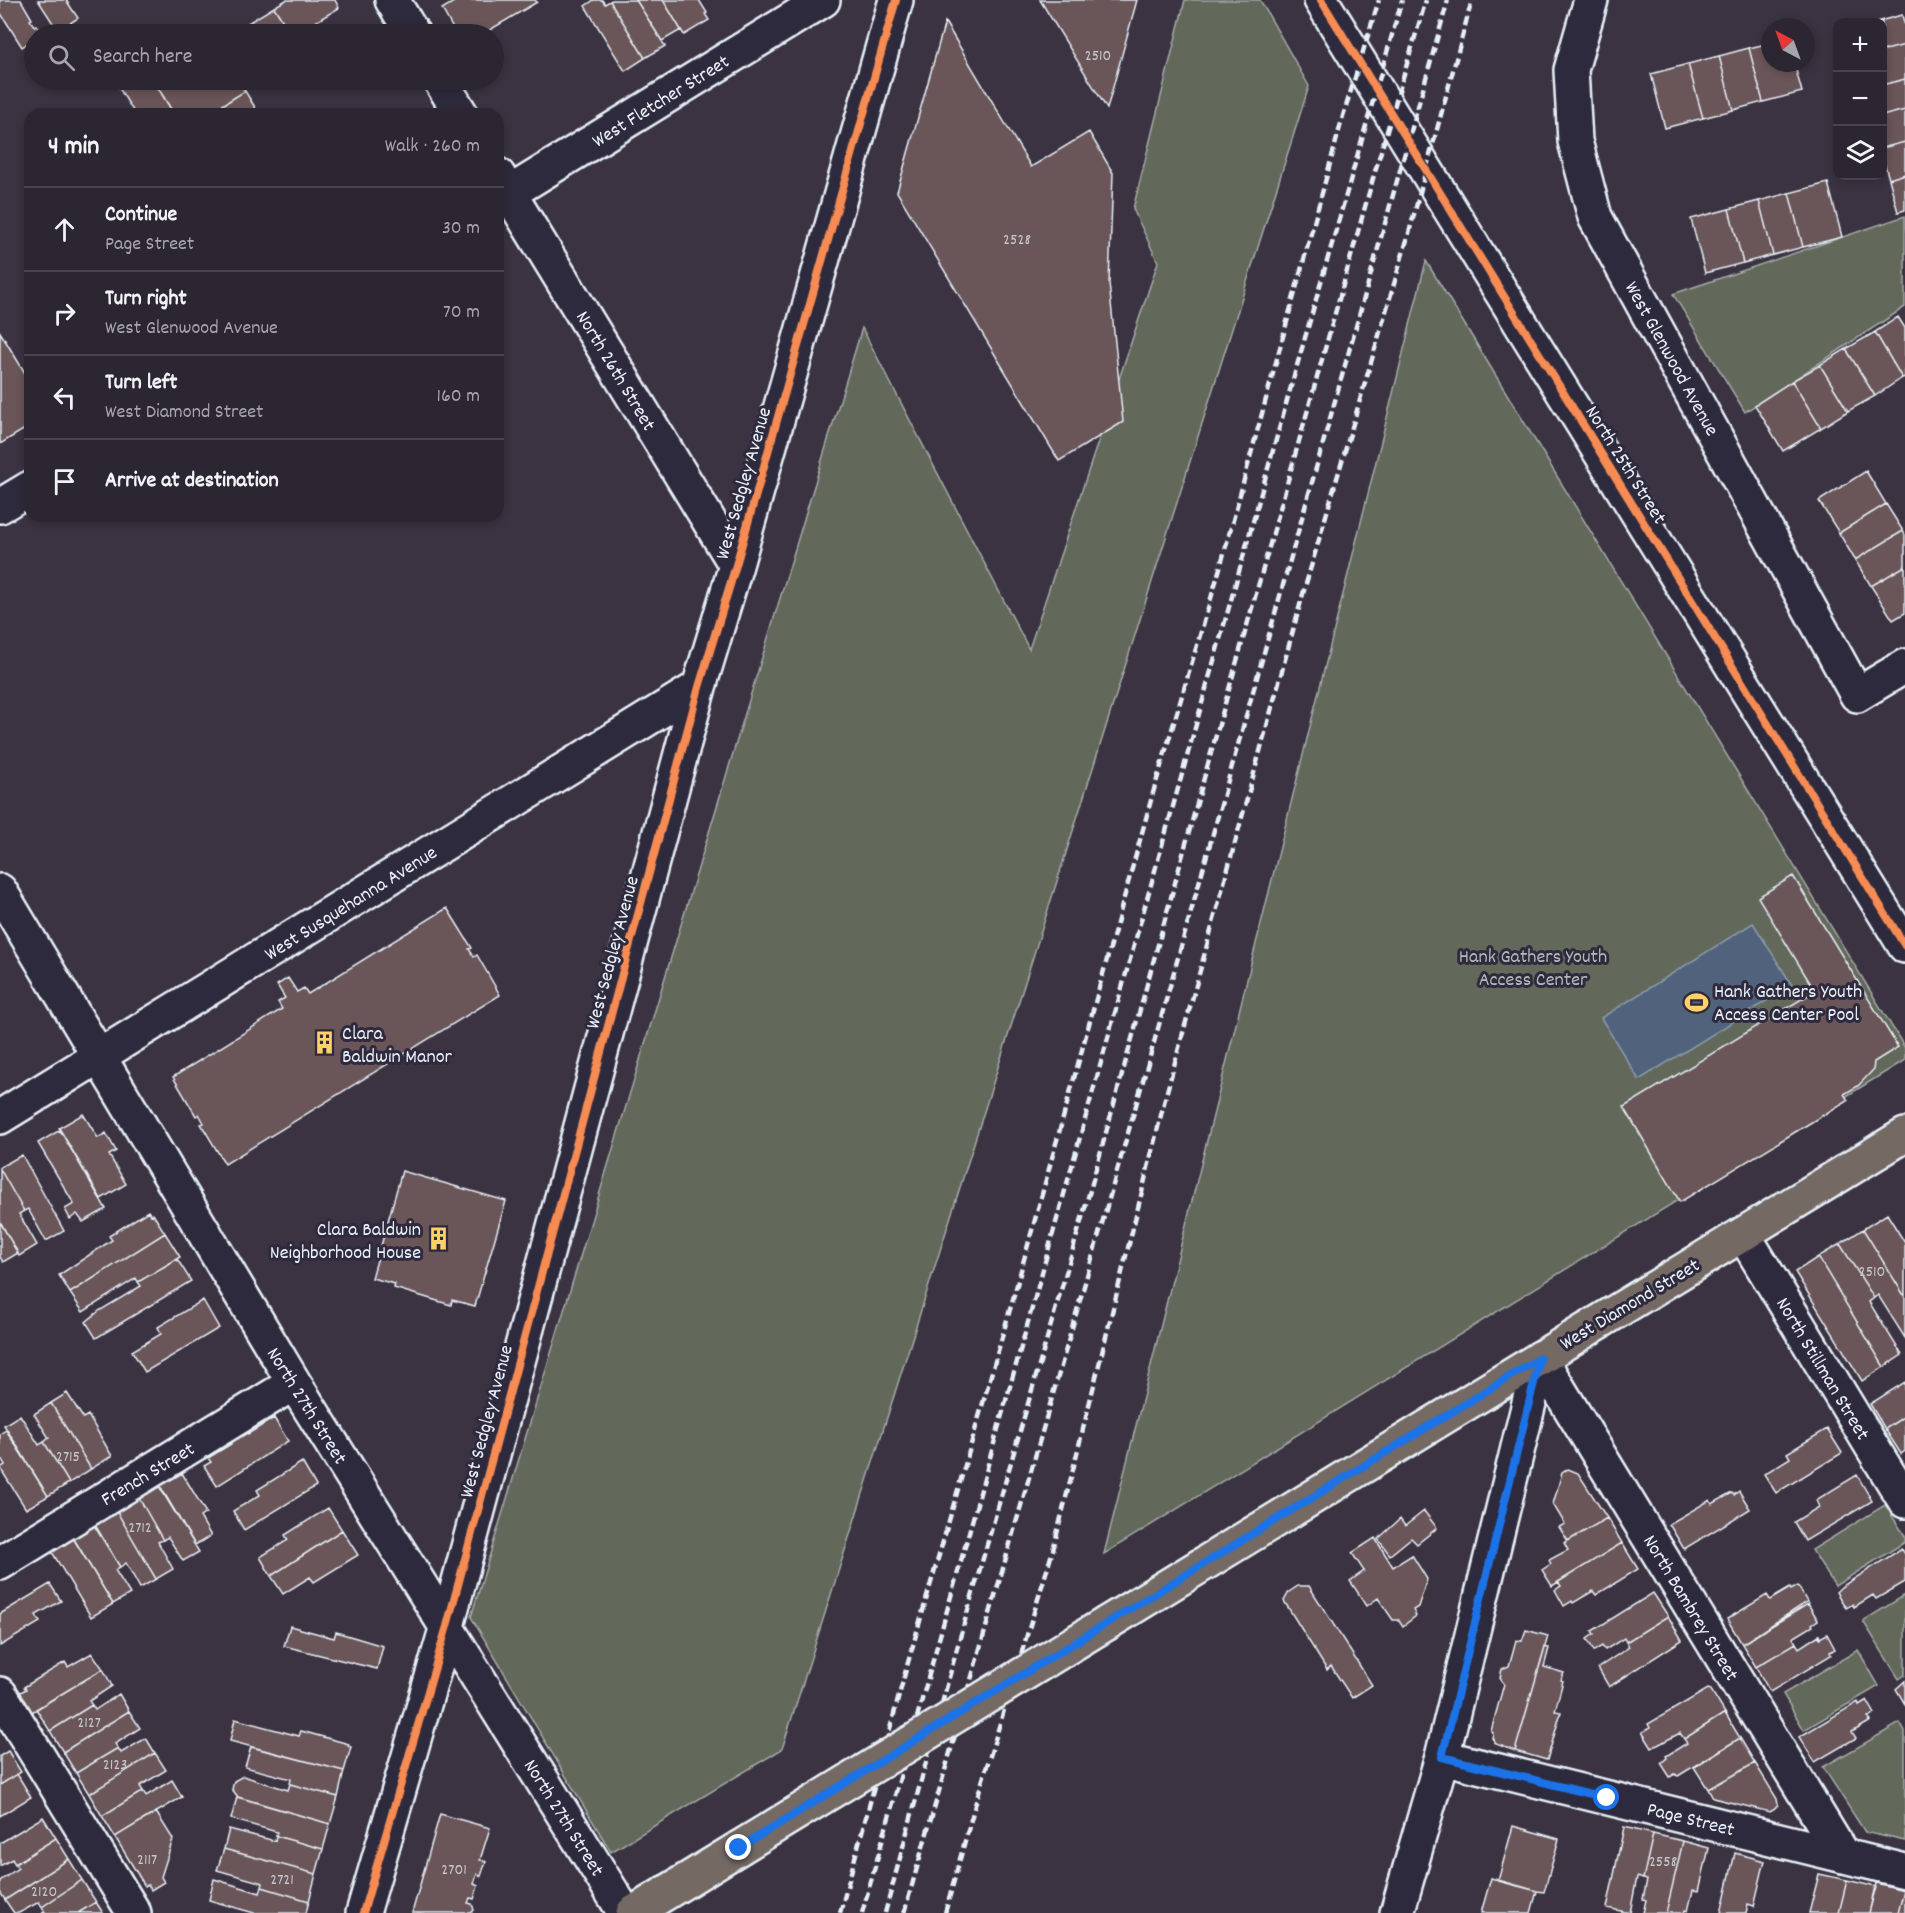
<!DOCTYPE html>
<meta charset="utf-8">
<style>
:root{--surface:#2c2632;--page:#38323e;--text:#f1f3f6;--muted:#a6a5ac;--line:#48434d}
body{margin:0;font-family:Dekko,sans-serif;background:var(--page);color:var(--text)}
.controls{position:absolute;right:18px;top:18px;display:grid;overflow:hidden;border-radius:12px;box-shadow:0 3px 9px #0003}
.controls button{width:54px;height:54px;display:grid;place-items:center;padding:0;border:0;border-bottom:2px solid var(--line);background:var(--surface);color:var(--text);font:30px sans-serif}
.compass{position:absolute;left:1761px;top:18px;width:54px;height:54px;border-radius:50%;background:var(--surface);box-shadow:0 3px 9px #0003;rotate:319deg}
.stop{position:absolute;width:18px;height:18px;margin:-14px;border:4px solid #1a73e8;border-radius:50%;background:#fff}
.stop.end{background:#1a73e8;border-color:#fff;box-shadow:0 2px 6px #0008}
.list{margin:0;padding:0;list-style:none}
h2{display:flex;justify-content:space-between;align-items:center;height:78px;margin:0;padding:0 24px;font-size:26px}
h2 small{font-size:20px;font-weight:400;color:var(--muted)}
.list li{display:grid;grid-template-columns:39px 1fr auto;gap:18px;align-items:center;box-sizing:border-box;height:84px;padding:0 24px;border-top:2px solid var(--line)}
.list b{display:block;font-size:22px;white-space:nowrap}
.list p{margin:0;font-size:20px;white-space:nowrap;color:var(--muted)}
.list em{font-size:20px;font-style:normal;color:var(--muted)}
.icon{flex:none;width:33px;height:33px;fill:none;stroke:currentColor;stroke-width:2;stroke-linecap:round;stroke-linejoin:round}
.map{position:relative;flex:none;width:1905px;height:1913px;overflow:hidden}
.search{position:absolute;background:var(--surface);box-shadow:0 3px 9px #0003;left:24px;top:24px;width:480px;height:66px;display:flex;align-items:center;gap:15px;box-sizing:border-box;padding:0 21px;border-radius:33px;color:var(--muted);font-size:22px}
.panel{position:absolute;background:var(--surface);box-shadow:0 3px 9px #0003;left:24px;top:108px;width:480px;height:414px;border-radius:18px}
.map>svg:first-child{display:block}
.green{fill:#62685a;stroke:#a5aca9;stroke-width:1.5}
.water{fill:#51637c;stroke:#8d9cae;stroke-width:1.5}
.building{fill:#6a5558;stroke:#e8f1f8;stroke-width:1.5}
.lines{fill:none;stroke-linecap:round;stroke-linejoin:round}
.minor-casing{stroke:#e8f1f8;stroke-width:38}
.major-casing{stroke:#e8f1f8;stroke-width:38}
.minor{stroke:#2f2a3d;stroke-width:33}
.major{stroke:#756964;stroke-width:33}
.rail{stroke:#e8f1f8;stroke-width:4.5;stroke-dasharray:9 4.5;stroke-linecap:butt}
.major-bridge-casing{stroke:#e8f1f8;stroke-width:38;stroke-linecap:butt}
.major-bridge{stroke:#756964;stroke-width:33}
.cycleway-casing{stroke:#2f2a3d;stroke-width:11}
.cycleway{stroke:#f68b52;stroke-width:8}
.route{stroke:#1a73e8;stroke-width:8}
.labels{text-anchor:middle;stroke-width:6;stroke-linejoin:round;paint-order:stroke}
.number-label{font-size:16px;fill:#c8cad0}
.street-label{font-size:20px;fill:#e8f1f8;stroke:#2f2a3d}
.park-label{font-size:20px;fill:#b2bab9;stroke:#2f2a3d}
.poi-label{font-size:20px;fill:#e8f1f8;stroke:#2f2a3d;text-anchor:start}
</style>
<div class="map">
<svg width="1905" height="1913" viewBox="0 0 1905 1913">
<rect width="100%" height="100%" fill="#3b3342"/>
<filter id="ink" filterUnits="userSpaceOnUse"><feTurbulence type="fractalNoise" baseFrequency=".0167" numOctaves="2"/><feDisplacementMap in="SourceGraphic" scale="12" xChannelSelector="R" yChannelSelector="G"/><feConvolveMatrix kernelMatrix="1 2 1 2 8 2 1 2 1" color-interpolation-filters="sRGB"/></filter>
<g filter="url(#ink)">
<path class="green" d="M1185,0H1260L1309,86L782,1749L611,1852L471,1617L862,328L1029,649L1158,262L1133,209Z
M1905,216V307L1745,412L1673,294Z
M1426,261L1905,1048V1060L1104,1554Z
M1885,1505L1905,1536V1542L1835,1586L1812,1550Z
M1905,1595V1675L1899,1679L1863,1621Z
M1858,1650L1879,1686L1804,1730L1783,1694Z
M1900,1723L1905,1732V1841L1865,1832L1823,1767Z"/>
<path class="water" d="M1753,923L1792,985L1639,1080L1601,1018Z"/>
<path class="building" d="M0,0H21L32,19L30,20L34,26L36,25L42,34H34V39L22,47L0,12Z
M38,0H66L78,18L58,31Z
M286,0H335L339,8L295,34H291L274,7Z
M457,0H535L537,2L483,34H456L442,9Z
M594,0H602L605,4L610,1L645,58L625,71L585,6Z
M612,0H636L665,46L645,58L610,1Z
M636,0H663L681,30L662,41Z
M663,0H699L707,13L705,14L709,20L684,35Z
M1040,0H1137L1107,109Z
M274,7L289,31L283,34H230Z
M1902,15L1905,26V45L1882,51V22H1876Z
M945,22L1031,167L1089,132L1113,173L1109,283L1123,422L1059,461L897,192Z
M1770,43V63H1794L1802,92L1763,102L1749,48Z
M1905,45V79L1882,85V51Z
M1749,48L1763,102L1733,110L1719,56Z
M1719,56L1733,110L1703,118L1688,64Z
M1688,64L1703,118L1665,128L1651,74Z
M1905,79V110L1882,116V85Z
M114,80H153L174,114H135Z
M157,80H237L245,91L208,114H174L154,81Z
M245,91L259,114H208Z
M1905,110V142L1882,148V116Z
M1905,142V174L1889,179L1882,155V148Z
M1905,174V210L1898,212L1889,179Z
M1828,183L1842,237L1803,247L1789,193Z
M1789,193L1803,247L1773,255L1759,201Z
M1759,201L1773,255L1743,263L1729,209Z
M1729,209L1743,263L1705,273L1691,219Z
M1898,317L1905,328V377L1902,378L1875,332Z
M0,332L30,381V426L0,444Z
M1875,332L1902,378L1875,396L1846,349Z
M1846,349L1875,396L1848,411L1820,365Z
M1820,365L1848,411L1821,428L1792,381Z
M1792,381L1821,428L1783,451L1755,405Z
M1866,471L1886,504L1839,533L1819,501Z
M1886,504L1903,531L1855,560L1839,533Z
M1903,531L1905,535V566L1871,586L1855,560Z
M1905,566V613L1893,620L1871,586Z
M1793,876L1898,1047L1874,1062L1873,1070L1858,1086L1844,1094L1848,1100L1680,1202L1624,1107L1815,991L1758,897Z
M447,908L472,948L469,949L474,957L477,955L500,995L225,1164L201,1124L204,1123L199,1114L196,1116L173,1077L282,1009L278,1002L285,998L277,985L288,978L297,992L304,988L308,994Z
M83,1114L98,1138L106,1133L116,1151L109,1155L126,1184L101,1199L59,1128Z
M60,1130L106,1209L83,1222L77,1214L70,1219L65,1209L74,1204L38,1143Z
M22,1155L64,1231L46,1241L28,1209L24,1211L0,1169V1167Z
M0,1169L24,1211L19,1214L37,1245L19,1256L0,1221Z
M402,1171L506,1201L475,1306L452,1300L451,1305L394,1288L395,1284L372,1278Z
M148,1211L151,1215L153,1214L165,1233L70,1293L59,1275L112,1240L109,1236Z
M1887,1214L1905,1243V1297L1863,1229Z
M0,1222L18,1253L3,1262L0,1257Z
M1863,1229L1905,1297V1338L1878,1295L1874,1298L1840,1244Z
M165,1233L180,1257L138,1282L136,1278L83,1312L70,1293Z
M1840,1244L1874,1298L1869,1302L1902,1355L1884,1367L1818,1257Z
M1818,1257L1884,1367L1862,1381L1795,1272Z
M177,1259L191,1281L96,1338L86,1322L99,1311L141,1286L138,1282Z
M203,1300L219,1328L145,1372L132,1351L161,1334L158,1327Z
M1905,1382V1416L1885,1429L1870,1404Z
M67,1393L83,1418L88,1415L112,1456L91,1469L51,1403Z
M51,1403L91,1469L69,1483L44,1442L49,1438L34,1414Z
M20,1415L39,1445L44,1442L69,1483L48,1496L4,1425Z
M1905,1416V1451L1901,1454L1885,1429Z
M274,1418L288,1441L217,1486L204,1466L211,1462L208,1458L231,1444L228,1438L244,1428L248,1434Z
M1827,1429L1842,1453L1776,1493L1764,1474L1790,1458L1787,1453Z
M6,1430L48,1496L26,1509L0,1468L5,1465L0,1456V1434Z
M302,1462L316,1486L244,1530L233,1511L260,1495L257,1490Z
M1568,1469L1578,1473L1607,1518L1568,1541L1559,1527L1565,1524L1553,1504L1562,1473Z
M182,1473L206,1513L200,1517L211,1536L195,1545L160,1486Z
M1857,1475L1872,1501L1805,1541L1794,1522L1819,1507L1816,1500Z
M159,1486L199,1552L183,1561L168,1537L163,1540L139,1498Z
M1739,1491L1750,1509L1684,1549L1669,1524L1710,1500L1712,1504L1732,1493L1734,1495Z
M139,1498L163,1540L158,1542L173,1569L156,1579L117,1512Z
M328,1508L342,1530L271,1576L260,1557L288,1540L285,1535Z
M1424,1511L1437,1528L1417,1544L1411,1538L1390,1555L1378,1539L1400,1519L1405,1526Z
M117,1512L156,1579L140,1588L126,1563L120,1567L95,1525Z
M1607,1518L1622,1543L1552,1586L1542,1570L1551,1564L1549,1560L1568,1550L1564,1543Z
M92,1522L120,1567L115,1570L130,1594L113,1604L71,1534Z
M342,1530L358,1555L314,1582L310,1577L283,1594L271,1576Z
M73,1538L113,1604L91,1617L52,1552Z
M1375,1538L1393,1567L1412,1555L1427,1579L1418,1607L1413,1610L1416,1616L1403,1626L1399,1620H1393L1378,1598L1367,1606L1350,1581L1364,1571L1352,1553Z
M1622,1543L1638,1569L1596,1595L1593,1591L1573,1603L1572,1601L1564,1606L1555,1590L1561,1586L1558,1582Z
M1901,1549L1905,1556V1582L1876,1599L1873,1595L1854,1607L1853,1604L1846,1608L1836,1592L1841,1587Z
M50,1584L61,1601L36,1615L40,1622L0,1646V1614Z
M1298,1586H1309L1372,1685L1352,1698L1331,1666L1327,1670L1284,1601L1289,1592Z
M1798,1586L1807,1602L1742,1644L1727,1619L1767,1595L1770,1600L1790,1588L1791,1590Z
M1653,1593L1668,1616L1626,1642L1624,1638L1605,1650L1602,1646L1594,1651L1587,1639L1594,1634L1592,1631Z
M1808,1604L1818,1620L1812,1624L1813,1626L1793,1638L1796,1643L1756,1667L1742,1644Z
M1668,1616L1682,1640L1609,1687L1598,1668L1629,1647L1626,1642Z
M290,1626L334,1638L336,1632L383,1646L377,1669L284,1646Z
M1526,1630L1548,1636L1515,1751L1496,1744L1492,1738L1493,1733L1491,1731L1504,1684L1500,1678L1502,1669L1509,1666L1516,1640L1522,1641Z
M1827,1634L1835,1649L1830,1652L1831,1655L1770,1692L1756,1667L1796,1643L1799,1648L1819,1635L1820,1638Z
M1545,1647L1549,1648L1544,1667L1564,1673L1561,1680L1563,1681L1555,1711L1561,1712L1547,1760L1515,1751Z
M92,1653L103,1669L32,1712L19,1693L26,1689L24,1687L65,1662L68,1667Z
M103,1669L112,1686L89,1701L92,1705L50,1731L36,1709Z
M1905,1681V1704L1896,1689Z
M1708,1689L1711,1690L1725,1713L1684,1739L1680,1733L1652,1748L1642,1732L1650,1728L1648,1724Z
M119,1694L129,1711L63,1752L50,1731L92,1705L95,1710Z
M1867,1700L1875,1714L1868,1718L1871,1721L1852,1732L1856,1738L1815,1762L1799,1737L1858,1702L1859,1705Z
M129,1711L140,1728L115,1744L118,1748L76,1773L63,1752Z
M1725,1713L1740,1738L1678,1776L1675,1774L1670,1777L1661,1763L1667,1758L1666,1756L1687,1743L1684,1739Z
M235,1719L299,1736L301,1731L349,1744L348,1746L351,1747L344,1771L230,1741Z
M146,1738L155,1753L89,1794L76,1773L118,1748L121,1753Z
M1740,1738L1755,1763L1708,1789L1694,1767Z
M251,1747L344,1771L338,1797L290,1784L291,1779L245,1767Z
M8,1751L21,1772L0,1785V1756Z
M155,1753L166,1770L140,1786L143,1791L102,1816L89,1794Z
M1755,1763L1777,1799L1778,1805L1775,1809L1770,1812L1713,1798L1708,1789Z
M17,1774L31,1797L0,1816V1785Z
M243,1776L288,1790L290,1784L338,1797L330,1824L238,1797L232,1789L234,1781Z
M172,1780L182,1797L115,1837L102,1816L143,1791L146,1796Z
M237,1797L330,1824L323,1849L276,1836L277,1832L231,1819Z
M156,1812L173,1839L161,1877L164,1882L151,1890L148,1885L145,1886L115,1837Z
M440,1814L490,1828L480,1860L486,1861L481,1876L477,1874L474,1884L478,1886L474,1899L470,1898L468,1903L472,1904L474,1910L471,1913H412Z
M43,1817L56,1838L15,1864L12,1859L0,1866V1843Z
M1513,1826L1559,1839L1544,1892L1537,1891L1498,1881Z
M1624,1827L1653,1834L1643,1879L1637,1877L1630,1913L1607,1908Z
M229,1829L275,1841L276,1836L323,1849L316,1874L224,1849Z
M1653,1834L1683,1841L1666,1913H1643L1646,1900L1643,1899L1647,1880L1643,1879Z
M56,1838L69,1859L5,1900L0,1892V1881L18,1868L15,1864Z
M1683,1841L1709,1848L1699,1891L1693,1890L1688,1911L1685,1910L1684,1913H1666Z
M224,1849L316,1874L309,1901L262,1887L263,1883L217,1870Z
M1735,1853L1765,1861L1764,1864L1754,1906L1748,1904L1746,1913H1721Z
M69,1859L82,1880L42,1907L39,1902L19,1913H14L5,1900Z
M1819,1874L1847,1880L1839,1913H1809Z
M1491,1878L1537,1891L1531,1913H1481Z
M214,1879L260,1893L262,1887L309,1901L306,1913H254L209,1900Z
M82,1880L96,1902L78,1913H42L45,1912L42,1907Z
M1847,1880L1876,1887L1869,1913H1839Z
M1876,1883L1904,1890L1898,1913H1869Z
M1904,1890L1905,1891V1913H1898Z
M96,1902L103,1913H78Z"/>
<g class="lines">
<defs>
<path id="minor" d="M392,0L413,34
M1321,0L1905,946
M1591,0L1571,70L1575,141L1595,217L1857,695L1905,666
M440,80L461,114
M498,175L736,565
M498,200L823,0
M0,506L30,488
M0,891L294,1383L625,1913
M0,1117L699,687
M1743,1234L1905,1501
M1540,1358L1843,1856
M0,1563L294,1383
M0,1694L134,1913
M1442,1757L1905,1871
M363,1913L447,1626L699,687L736,565L896,0
M1397,1913L1442,1757L1540,1358"/>
<path id="major" d="M1107,1623L1905,1135
M633,1913L739,1848"/>
</defs>
<use href="#minor" class="minor-casing"/>
<use href="#major" class="major-casing"/>
<use href="#minor" class="minor"/>
<use href="#major" class="major"/>
<path class="rail" d="M840,1913L907,1666L1013,1299L1153,793L1220,568L1343,116L1379,0
M862,1913L1290,390L1402,0
M885,1913L959,1641L1091,1187L1204,778L1376,168L1426,0
M904,1913L1159,1025L1448,0
M945,1913L975,1805L1053,1550L1166,1095L1303,594L1409,233L1472,0"/>
<defs>
<path id="major-bridge" d="M739,1848L1107,1623"/>
</defs>
<use href="#major-bridge" class="major-bridge-casing"/>
<use href="#major-bridge" class="major-bridge"/>
<defs>
<path id="cycleway" d="M1321,0L1905,946
M363,1913L447,1626L699,687L736,565L896,0"/>
</defs>
<use href="#cycleway" class="cycleway-casing"/>
<use href="#cycleway" class="cycleway"/>
</g>
</g>
<g class="lines" filter="url(#ink)">
<path class="route" d="M739,1848L1540,1358L1442,1757L1607,1798"/>
</g>
<defs>
<symbol id="stadium-bare" viewBox="-9 -9 18 18"><path d="M0-5a6.5 5 0 1 0 0 10a6.5 5 0 1 0 0-10ZM-3.5-1.8h7v3.6h-7Z" fill="#ffd166" stroke="#2f2a3d" stroke-width="2.5" paint-order="stroke"/></symbol>
<symbol id="building-bare" viewBox="-9 -9 18 18"><path d="M-4-6H4V6H1V3H-1V6H-4ZM-2.5-4.3h1.7v1.8h-1.7ZM.8-4.3h1.7v1.8H.8ZM-2.5-1h1.7V.8h-1.7ZM.8-1h1.7V.8H.8Z" fill="#ffd166" stroke="#2f2a3d" stroke-width="2.5" paint-order="stroke"/></symbol>
</defs>
<g fill-rule="evenodd">
<use href="#stadium-bare" x="1680" y="986" width="33" height="33"/>
<use href="#building-bare" x="308" y="1026" width="33" height="33"/>
<use href="#building-bare" x="422" y="1222" width="33" height="33"/>
</g>
<g class="labels">
<g class="number-label">
<text x="1098" y="60">2510</text>
<text x="1017" y="244">2528</text>
<text x="1872" y="1276">2510</text>
<text x="68" y="1461">2715</text>
<text x="140" y="1532">2712</text>
<text x="89" y="1727">2127</text>
<text x="115" y="1769">2123</text>
<text x="147" y="1864">2117</text>
<text x="1663" y="1866">2558</text>
<text x="454" y="1874">2701</text>
<text x="282" y="1884">2721</text>
<text x="44" y="1896">2120</text>
</g>
<g class="street-label">
<text transform="translate(660 100) rotate(-32)" y="7">West Fletcher Street</text>
<text transform="translate(1673 358) rotate(61)" y="7">West Glenwood Avenue</text>
<text transform="translate(617 370) rotate(59)" y="7">North 26th Street</text>
<text transform="translate(1627 464) rotate(58)" y="7">North 25th Street</text>
<text transform="translate(742 483) rotate(-74)" y="7">West Sedgley Avenue</text>
<text transform="translate(350 902) rotate(-32)" y="7">West Susquehanna Avenue</text>
<text transform="translate(611 952) rotate(-75)" y="7">West Sedgley Avenue</text>
<text transform="translate(1629 1303) rotate(-31)" y="7">West Diamond Street</text>
<text transform="translate(1824 1368) rotate(59)" y="7">North Stillman Street</text>
<text transform="translate(308 1405) rotate(58)" y="7">North 27th Street</text>
<text transform="translate(485 1421) rotate(-75)" y="7">West Sedgley Avenue</text>
<text transform="translate(147 1473) rotate(-31)" y="7">French Street</text>
<text transform="translate(1692 1607) rotate(59)" y="7">North Bambrey Street</text>
<text transform="translate(565 1817) rotate(58)" y="7">North 27th Street</text>
<text transform="translate(1691 1818) rotate(14)" y="7">Page Street</text>
</g>
<g class="park-label">
<text x="1533" y="962">Hank Gathers Youth<tspan x="1533" dy="23">Access Center</tspan></text>
</g>
<g class="poi-label">
<text x="1714" y="997">Hank Gathers Youth<tspan x="1714" dy="23">Access Center Pool</tspan></text>
<text x="342" y="1039">Clara<tspan x="342" dy="23">Baldwin Manor</tspan></text>
<text x="421" y="1235" text-anchor="end">Clara Baldwin<tspan x="421" dy="23">Neighborhood House</tspan></text>
</g>
</g>
</svg>
<div class="controls">
<button>+</button>
<button>−</button>
<button><svg class="icon" aria-label="layers" viewBox="0 0 24 24"><path d="M12 4l9 5-9 5-9-5zM3 14l9 5 9-5"/></svg></button>
</div>
<svg class="compass" viewBox="-18 -18 36 36"><path d="M0-13l5 13h-10z" fill="#e53935"/><path d="M0 13l5-13h-10z" fill="#a6a5ac"/></svg>
<div class="stop" style="left:1607px;top:1798px"></div>
<div class="stop end" style="left:739px;top:1848px"></div>
<div class="search"><svg class="icon" aria-label="search" viewBox="0 0 24 24"><circle cx="10" cy="10" r="6"/><path d="M15 15l6 6"/></svg>Search here</div>
<section class="panel">
<h2>4 min<small>Walk · 260 m</small></h2>
<ul class="list">
<li><svg class="icon" aria-label="ahead" viewBox="0 0 24 24"><path d="M12 20V5M6 11l6-6 6 6"/></svg><div><b>Continue</b><p>Page Street</p></div><em>30 m</em></li>
<li><svg class="icon" aria-label="right" viewBox="0 0 24 24"><path d="M7 20v-9h11M14 6l5 5-5 5"/></svg><div><b>Turn right</b><p>West Glenwood Avenue</p></div><em>70 m</em></li>
<li><svg class="icon" aria-label="left" viewBox="0 0 24 24"><path d="M17 20v-9H6M10 6l-5 5 5 5"/></svg><div><b>Turn left</b><p>West Diamond Street</p></div><em>160 m</em></li>
<li><svg class="icon" aria-label="arrive" viewBox="0 0 24 24"><path d="M6 21V4h12l-3 4 3 4H6"/></svg><div><b>Arrive at destination</b></div></li>
</ul>
</section>
</div>
